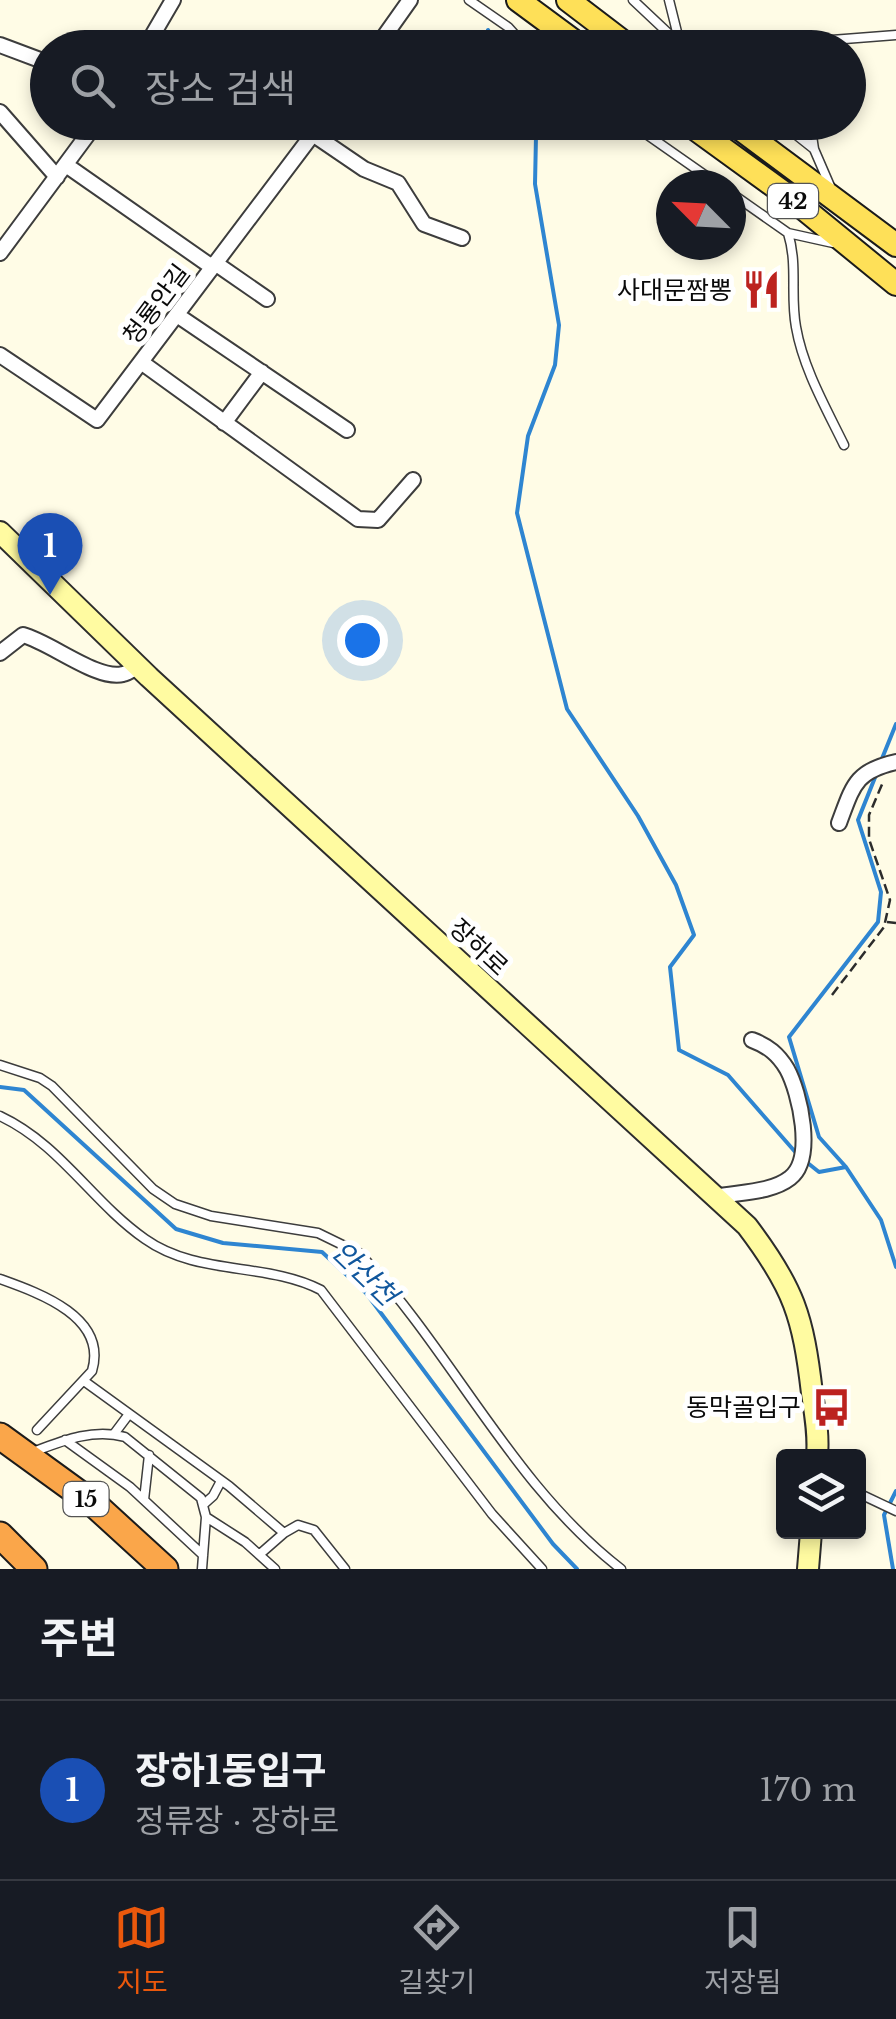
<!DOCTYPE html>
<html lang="ko">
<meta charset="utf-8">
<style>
:root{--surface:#171b24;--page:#242831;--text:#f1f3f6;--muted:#9ea1a6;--line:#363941;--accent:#ea580c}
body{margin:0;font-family:"Libre Baskerville","Noto Sans KR",serif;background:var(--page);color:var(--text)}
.controls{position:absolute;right:30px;bottom:30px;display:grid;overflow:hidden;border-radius:10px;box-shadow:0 5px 15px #0003}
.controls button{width:90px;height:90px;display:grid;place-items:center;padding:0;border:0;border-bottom:2px solid var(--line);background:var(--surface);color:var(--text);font:50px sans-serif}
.compass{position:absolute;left:656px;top:170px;width:90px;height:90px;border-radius:50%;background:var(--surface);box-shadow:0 5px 15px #0003;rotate:294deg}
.you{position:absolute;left:362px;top:640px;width:35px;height:35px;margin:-25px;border:8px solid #fff;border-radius:50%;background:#1a73e8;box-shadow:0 0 0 15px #1a73e833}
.badge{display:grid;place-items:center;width:65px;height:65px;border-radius:50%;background:var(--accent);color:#fff;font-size:32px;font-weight:700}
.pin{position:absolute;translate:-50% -82px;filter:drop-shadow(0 2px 5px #0008)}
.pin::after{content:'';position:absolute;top:52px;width:35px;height:30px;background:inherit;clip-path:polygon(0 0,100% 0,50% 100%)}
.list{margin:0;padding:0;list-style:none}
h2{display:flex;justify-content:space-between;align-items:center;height:130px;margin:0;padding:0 40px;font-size:42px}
h2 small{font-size:32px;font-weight:400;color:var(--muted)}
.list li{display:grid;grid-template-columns:65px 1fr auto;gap:30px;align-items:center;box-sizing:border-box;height:180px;padding:0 40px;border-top:2px solid var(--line)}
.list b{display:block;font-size:38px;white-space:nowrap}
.list p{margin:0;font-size:32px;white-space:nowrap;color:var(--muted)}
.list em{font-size:32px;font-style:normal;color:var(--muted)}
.icon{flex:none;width:55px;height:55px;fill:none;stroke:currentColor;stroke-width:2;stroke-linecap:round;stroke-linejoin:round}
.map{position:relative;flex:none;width:896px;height:1569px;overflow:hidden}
.search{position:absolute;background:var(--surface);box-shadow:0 5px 15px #0003;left:30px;right:30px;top:30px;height:110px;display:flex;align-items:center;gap:25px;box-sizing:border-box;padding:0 35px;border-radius:55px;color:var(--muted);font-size:38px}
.sheet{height:310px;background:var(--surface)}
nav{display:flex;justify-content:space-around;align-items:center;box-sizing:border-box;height:140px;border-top:2px solid var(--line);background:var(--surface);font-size:28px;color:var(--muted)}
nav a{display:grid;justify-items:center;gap:5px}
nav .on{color:var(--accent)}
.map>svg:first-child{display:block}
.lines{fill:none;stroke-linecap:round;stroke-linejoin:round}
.stream{stroke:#2e85d1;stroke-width:4}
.lane-casing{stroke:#3d3d3d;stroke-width:11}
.street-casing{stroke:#3d3d3d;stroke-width:18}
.secondary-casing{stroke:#2c2c2c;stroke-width:24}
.primary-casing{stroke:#1b1b1b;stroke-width:26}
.highway-casing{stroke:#1b1b1b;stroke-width:29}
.path{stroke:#2c2c2c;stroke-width:2.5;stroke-dasharray:10 5;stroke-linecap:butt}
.lane{stroke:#fff;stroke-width:8}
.street{stroke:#fff;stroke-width:14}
.secondary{stroke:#fffba1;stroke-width:20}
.primary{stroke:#fee058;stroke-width:22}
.highway{stroke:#faa64a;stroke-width:25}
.labels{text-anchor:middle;stroke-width:10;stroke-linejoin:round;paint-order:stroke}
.shield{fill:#fff;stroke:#545454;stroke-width:2.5}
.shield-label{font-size:22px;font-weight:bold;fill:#0a0a0a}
.poi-label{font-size:25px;fill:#0a0a0a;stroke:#fff;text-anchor:end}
.street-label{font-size:25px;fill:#0a0a0a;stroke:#fff}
.water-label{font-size:28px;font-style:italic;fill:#11579d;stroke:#fff}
</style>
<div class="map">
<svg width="896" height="1569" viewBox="0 0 896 1569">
<rect width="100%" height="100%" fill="#fffce6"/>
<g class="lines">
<path class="stream" d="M488,30L497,48
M531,122L536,136L535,184L559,325L555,365L528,436L517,513L567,709L638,816L676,885L694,935L670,967L679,1050L728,1075L797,1154
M881,761L896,724
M876,775L858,820L881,892L878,922L789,1037L819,1137L846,1167L881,1220L896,1267
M0,1087L24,1090L176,1229L223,1243L322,1252L366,1293L553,1544L577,1569
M804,1160L819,1172L846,1167
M893,1569L884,1515L896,1491"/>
<defs>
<path id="lane" d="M469,0L508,27L527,48
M633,0L684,48
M669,0L680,44
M794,48L793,43L896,35
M629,122L719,185
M780,122L814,149
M810,122L814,149L830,186
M731,193L788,233L833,243
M788,233C798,265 790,295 796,327C803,368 826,408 844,445
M0,1065L40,1078L52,1086L153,1189L175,1204L211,1216L318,1233L359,1253C453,1352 512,1485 621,1569
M0,1116C60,1144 92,1202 145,1239C197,1276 267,1262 321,1290L492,1514L542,1569
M0,1279C39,1293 108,1317 92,1371L37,1430
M84,1381L229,1486L284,1533L298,1525L314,1530L345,1569
M114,1434L129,1414
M65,1440L130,1487L203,1555
M33,1452C62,1441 93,1428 125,1437L201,1498L206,1517L202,1569
M858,1493L896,1511
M144,1500L149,1455
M204,1504L213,1496L221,1481
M206,1517L245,1542L275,1569
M260,1554L284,1533"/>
<path id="street" d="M0,45L48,63
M145,48L173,0
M376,48L410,0
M0,112L57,177
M295,122L364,169L398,183L424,224L462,238
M66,165L212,267
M0,253L97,122
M215,263L267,299
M177,315L347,430
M0,355L97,420L322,122
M141,362L358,519L378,520L413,480
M224,423L262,372
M0,653L23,635C50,642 98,681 123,674C128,673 133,669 138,666
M839,823C853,786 855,771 896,762
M715,1197C738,1192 771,1193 790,1178C815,1159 800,1093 787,1069C778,1054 768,1046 752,1040"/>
<path id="secondary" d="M0,532L149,677L747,1226C794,1288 803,1316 812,1393C815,1414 819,1435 817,1456
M808,1569L811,1532"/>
<path id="primary" d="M518,0L583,48
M568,0L631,48
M686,122L792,199L896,284
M731,122L896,245"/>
<path id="highway" d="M0,1436L95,1505L165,1569
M0,1535L34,1569"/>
</defs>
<use href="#lane" class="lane-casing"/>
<use href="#street" class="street-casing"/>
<use href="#secondary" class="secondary-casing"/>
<use href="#primary" class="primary-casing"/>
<use href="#highway" class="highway-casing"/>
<path class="path" d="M887,922L896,923
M832,995L884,927L890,900L869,839V815L883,782"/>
<use href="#lane" class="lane"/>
<use href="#street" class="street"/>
<use href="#secondary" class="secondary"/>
<use href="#primary" class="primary"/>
<use href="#highway" class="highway"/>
</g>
<defs>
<symbol id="restaurant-bare" viewBox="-9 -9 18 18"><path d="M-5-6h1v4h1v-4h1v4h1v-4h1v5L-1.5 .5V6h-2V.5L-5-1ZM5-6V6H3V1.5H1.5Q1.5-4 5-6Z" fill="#bc221f" stroke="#fff" stroke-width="2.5" paint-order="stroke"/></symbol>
<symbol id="bus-bare" viewBox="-9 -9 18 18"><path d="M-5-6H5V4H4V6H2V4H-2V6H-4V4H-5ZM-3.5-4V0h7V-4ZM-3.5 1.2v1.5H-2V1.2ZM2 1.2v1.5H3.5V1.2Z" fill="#bc221f" stroke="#fff" stroke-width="2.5" paint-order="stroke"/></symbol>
</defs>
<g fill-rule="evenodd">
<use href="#restaurant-bare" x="734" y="262" width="55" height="55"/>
<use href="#bus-bare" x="804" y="1380" width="55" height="55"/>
</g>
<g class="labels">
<g class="shield">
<rect x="768" y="184" width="50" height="34" rx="8"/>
<rect x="63.5" y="1482" width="45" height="34" rx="8"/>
</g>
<g class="shield-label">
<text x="793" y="209">42</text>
<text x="86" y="1507">15</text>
</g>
<g class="poi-label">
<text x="732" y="299">사대문짬뽕</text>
<text x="801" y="1416">동막골입구</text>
</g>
<g class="street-label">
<text transform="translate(156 304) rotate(-53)" y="9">청룡안길</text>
<text transform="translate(479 947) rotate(43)" y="9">장하로</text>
</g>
<g class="water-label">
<text transform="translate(365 1273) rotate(44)" y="10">안산천</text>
</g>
</g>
</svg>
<div class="controls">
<button><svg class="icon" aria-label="layers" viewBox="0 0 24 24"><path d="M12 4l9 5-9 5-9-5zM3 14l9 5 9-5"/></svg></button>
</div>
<svg class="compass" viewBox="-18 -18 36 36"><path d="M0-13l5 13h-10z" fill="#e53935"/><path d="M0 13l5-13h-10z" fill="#9ea1a6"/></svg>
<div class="you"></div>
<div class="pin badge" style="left:50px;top:595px;background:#1a4fb4">1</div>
<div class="search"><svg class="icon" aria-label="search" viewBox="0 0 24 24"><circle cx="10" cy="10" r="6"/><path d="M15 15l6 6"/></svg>장소 검색</div>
</div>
<section class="sheet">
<h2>주변<small></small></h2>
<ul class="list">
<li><span class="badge" style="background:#1a4fb4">1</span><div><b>장하1동입구</b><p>정류장 · 장하로</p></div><em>170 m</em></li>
</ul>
</section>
<nav>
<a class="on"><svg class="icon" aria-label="map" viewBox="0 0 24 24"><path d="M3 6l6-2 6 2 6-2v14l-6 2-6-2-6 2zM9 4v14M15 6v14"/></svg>지도</a>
<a><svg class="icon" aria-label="directions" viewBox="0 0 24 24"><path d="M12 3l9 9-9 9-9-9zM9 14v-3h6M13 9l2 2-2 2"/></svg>길찾기</a>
<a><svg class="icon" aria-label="saved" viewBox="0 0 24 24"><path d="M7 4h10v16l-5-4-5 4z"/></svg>저장됨</a>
</nav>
